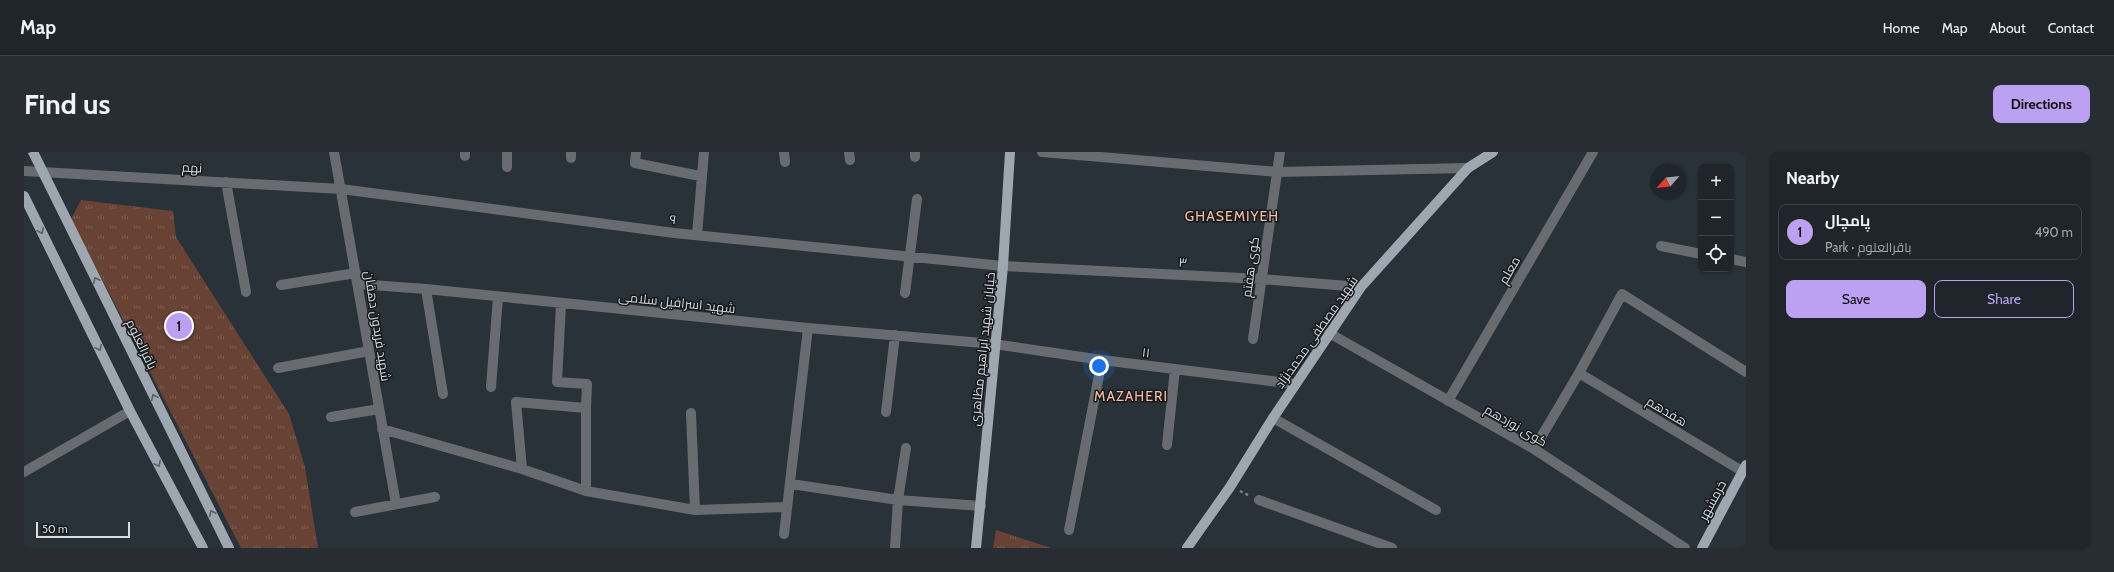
<!DOCTYPE html>
<meta charset="utf-8">
<style>
:root{--surface:#1f252b;--page:#272d33;--text:#f1f3f6;--muted:#a1a5a9;--line:#3c4247;--accent:#bca0f2}
body{margin:0;font-family:Cabin,Cairo,sans-serif;background:var(--page);color:var(--text)}
.controls{position:absolute;right:12px;top:12px;display:grid;overflow:hidden;border-radius:8px;box-shadow:0 1px 3px #0004}
.controls button{width:36px;height:36px;display:grid;place-items:center;padding:0;border:0;border-bottom:1px solid var(--line);background:var(--surface);color:var(--text);font:20px sans-serif}
.compass{position:absolute;left:1626px;top:12px;width:36px;height:36px;border-radius:50%;background:var(--surface);box-shadow:0 1px 3px #0004;rotate:243deg}
.scale{position:absolute;left:12px;bottom:10px;width:94px;box-sizing:border-box;padding-left:4px;border:2px solid #d7dce1;border-top:0;font-size:11px;line-height:14px;white-space:nowrap;color:#d7dce1;-webkit-text-stroke:3px #15191c;paint-order:stroke}
.you{position:absolute;left:1075px;top:214px;width:14px;height:14px;margin:-10px;border:3px solid #fff;border-radius:50%;background:#1a73e8;box-shadow:0 0 0 6px #1a73e833}
.badge{display:grid;place-items:center;width:26px;height:26px;border-radius:50%;background:var(--accent);color:#111;font-size:13px;font-weight:700}
.pin{position:absolute;translate:-50% -50%;border:2px solid #fff;box-shadow:0 1px 4px #0006}
.list{margin:0;padding:0;list-style:none}
h2{display:flex;justify-content:space-between;align-items:center;height:52px;margin:0;padding:0 16px;font-size:17px}
h2 small{font-size:13px;font-weight:400;color:var(--muted)}
.list li{display:grid;grid-template-columns:26px 1fr auto;gap:12px;align-items:center;box-sizing:border-box;height:56px;margin:0 8px 8px;padding:0 8px;border:1px solid var(--line);border-radius:8px}
.list b{display:block;font-size:15px;white-space:nowrap}
.list p{margin:0;font-size:13px;white-space:nowrap;color:var(--muted)}
.list em{font-size:13px;font-style:normal;color:var(--muted)}
.actions{display:flex;gap:8px;padding:12px 16px}
.actions a{flex:1;padding:9px 0;border:1px solid var(--accent);border-radius:8px;text-align:center;font-size:14px;color:var(--accent)}
.actions .main{background:var(--accent);color:#111}
.icon{flex:none;width:22px;height:22px;fill:none;stroke:currentColor;stroke-width:2;stroke-linecap:round;stroke-linejoin:round}
.map{position:relative;flex:none;width:1722px;height:396px;overflow:hidden;border-radius:8px}
header{display:flex;align-items:center;gap:24px;box-sizing:border-box;height:56px;padding:0 20px;background:var(--surface);border-bottom:1px solid var(--line)}
header strong{font-size:19px}
nav{display:flex;gap:22px;margin-inline-start:auto;font-size:14px}
.intro{display:flex;align-items:center;justify-content:space-between;box-sizing:border-box;height:96px;padding:0 24px}
h1{margin:0;font-size:28px}
.button{padding:10px 18px;border-radius:8px;background:var(--accent);color:#111;font-size:14px;font-weight:700}
main{display:flex;gap:24px;padding:0 24px}
aside{flex:1;background:var(--surface);border-radius:8px;box-shadow:0 1px 3px #0004}
.map>svg:first-child{display:block}
.park{fill:url(#park-tufts)}
.lines{fill:none;stroke-linecap:round;stroke-linejoin:round}
.path{stroke:#798086;stroke-width:2.5;stroke-dasharray:3 3;stroke-linecap:butt}
.minor{stroke:#686c70;stroke-width:10}
.major{stroke:#9ea7af;stroke-width:10}
.oneway{stroke:#5a6066}
.labels{text-anchor:middle;stroke-width:3;stroke-linejoin:round;paint-order:stroke}
.street-label{font-size:13px;fill:#d7dce1;stroke:#15191c}
.neighbourhood-label{font-size:14px;letter-spacing:1px;fill:#fbbca4;stroke:#15191c}
</style>
<header>
<strong>Map</strong>
<nav><a>Home</a><a>Map</a><a>About</a><a>Contact</a></nav>
</header>
<div class="intro"><h1>Find us</h1><a class="button">Directions</a></div>
<main>
<div class="map">
<svg width="1722" height="396" viewBox="0 0 1722 396">
<defs>
<pattern id="park-tufts" width="24" height="20" patternUnits="userSpaceOnUse"><rect width="24" height="20" fill="#684335"/><path d="M3 7l-1-3M5 7V3M7 7l1-3M15 17l-1-3M17 17v-4M19 17l1-3" fill="none" stroke="#7d5e52"/></pattern>
</defs>
<rect width="100%" height="100%" fill="#293139"/>
<path class="park" d="M57,48L149,59L152,85L265,262L281,315L294,396H217L47,67Z
M972,378L1027,396H969Z"/>
<g class="lines">
<path class="path" d="M1216,339L1226,344"/>
<path class="minor" d="M310,0L372,352
M612,0L611,11L676,24
M760,0L761,10
M825,0L826,8
M1018,0L1254,20L1444,16
M441,4V0
M891,5V0
M547,6V0
M483,15V0
M0,19L317,37L650,81L979,114L1238,127L1337,135
M202,30L222,140
M673,83L680,0
M1637,94L1677,102
M1707,107L1722,110
M334,132L402,137L784,176L970,192L1078,208L1271,232
M257,133L332,121
M402,137L419,242
M881,141L893,47
M537,152L533,230L563,232L562,256
M1305,181L1510,297L1661,396
M1229,187L1256,0
M254,216L345,199
M1555,221L1718,319
M467,235L474,145
M1424,249L1569,0
M862,260L871,183
M667,261L671,358
M307,265L355,257
M1249,266L1412,358
M358,277L498,317L562,339L671,358L763,355
M1143,293L1151,217
M1510,297L1555,221L1598,142L1722,220
M498,317L492,250L562,256V339
M0,320L106,259
M767,332L874,348L957,354
M1235,348L1368,396
M331,360L411,345
M1045,378L1078,208
M760,382L784,176
M871,396L874,348L882,296"/>
<path class="major" d="M9,0L205,396
M0,44L106,259L179,396
M952,396L979,114L986,0
M1163,396L1206,335L1249,266L1337,135L1444,16L1469,0
M1678,396L1722,313"/>
</g>
<defs><path id="oneway-chevron" d="M-2-3.5L2.5 0L-2 3.5" fill="none" stroke-width="1.6" stroke-linecap="round" stroke-linejoin="round"/></defs>
<g class="oneway">
<use href="#oneway-chevron" transform="translate(17 79) rotate(64)"/>
<use href="#oneway-chevron" transform="translate(72 128) rotate(-116)"/>
<use href="#oneway-chevron" transform="translate(75 196) rotate(64)"/>
<use href="#oneway-chevron" transform="translate(130 245) rotate(-116)"/>
<use href="#oneway-chevron" transform="translate(134 312) rotate(62)"/>
<use href="#oneway-chevron" transform="translate(188 361) rotate(-116)"/>
</g>
<g class="labels">
<g class="street-label">
<text transform="translate(168 15) rotate(3)" y="5">نهم</text>
<text transform="translate(649 67) rotate(7)" y="5">۹</text>
<text transform="translate(1159 110) rotate(3)" y="5">۳</text>
<text transform="translate(1226 115) rotate(-82)" y="5">کوی هفتم</text>
<text transform="translate(1485 118) rotate(-60)" y="5">معلم</text>
<text transform="translate(653 150) rotate(6)" y="5">شهید اسرافیل سلامی</text>
<text transform="translate(354 174) rotate(81)" y="5">شهید فریدون دهقان</text>
<text transform="translate(1292 180) rotate(-55)" y="5">شهید مصطفی محمدنژاد</text>
<text transform="translate(118 192) rotate(64)" y="5">باقرالعلوم</text>
<text transform="translate(958 197) rotate(-84)" y="5">خیابان شهید ابراهیم مظاهری</text>
<text transform="translate(1122 200) rotate(7)" y="5">۱۱</text>
<text transform="translate(1643 259) rotate(31)" y="5">هفدهم</text>
<text transform="translate(1492 273) rotate(30)" y="5">کوی نوزدهم</text>
<text transform="translate(1688 348) rotate(-62)" y="5">خرمشهر</text>
</g>
<g class="neighbourhood-label">
<text x="1208" y="69">GHASEMIYEH</text>
<text x="1107" y="249">MAZAHERI</text>
</g>
</g>
</svg>
<div class="controls">
<button>+</button>
<button>−</button>
<button><svg class="icon" aria-label="locate" viewBox="0 0 24 24"><circle cx="12" cy="12" r="6"/><path d="M12 2v4M12 18v4M2 12h4M18 12h4"/></svg></button>
</div>
<svg class="compass" viewBox="-18 -18 36 36"><path d="M0-13l5 13h-10z" fill="#e53935"/><path d="M0 13l5-13h-10z" fill="#a1a5a9"/></svg>
<div class="scale">50 m</div>
<div class="you"></div>
<div class="pin badge" style="left:155px;top:174px">1</div>
</div>
<aside>
<h2>Nearby<small></small></h2>
<ul class="list">
<li><span class="badge">1</span><div><b>پامچال</b><p>Park · باقرالعلوم</p></div><em>490 m</em></li>
</ul>
<div class="actions"><a class="main">Save</a><a>Share</a></div>
</aside>
</main>
